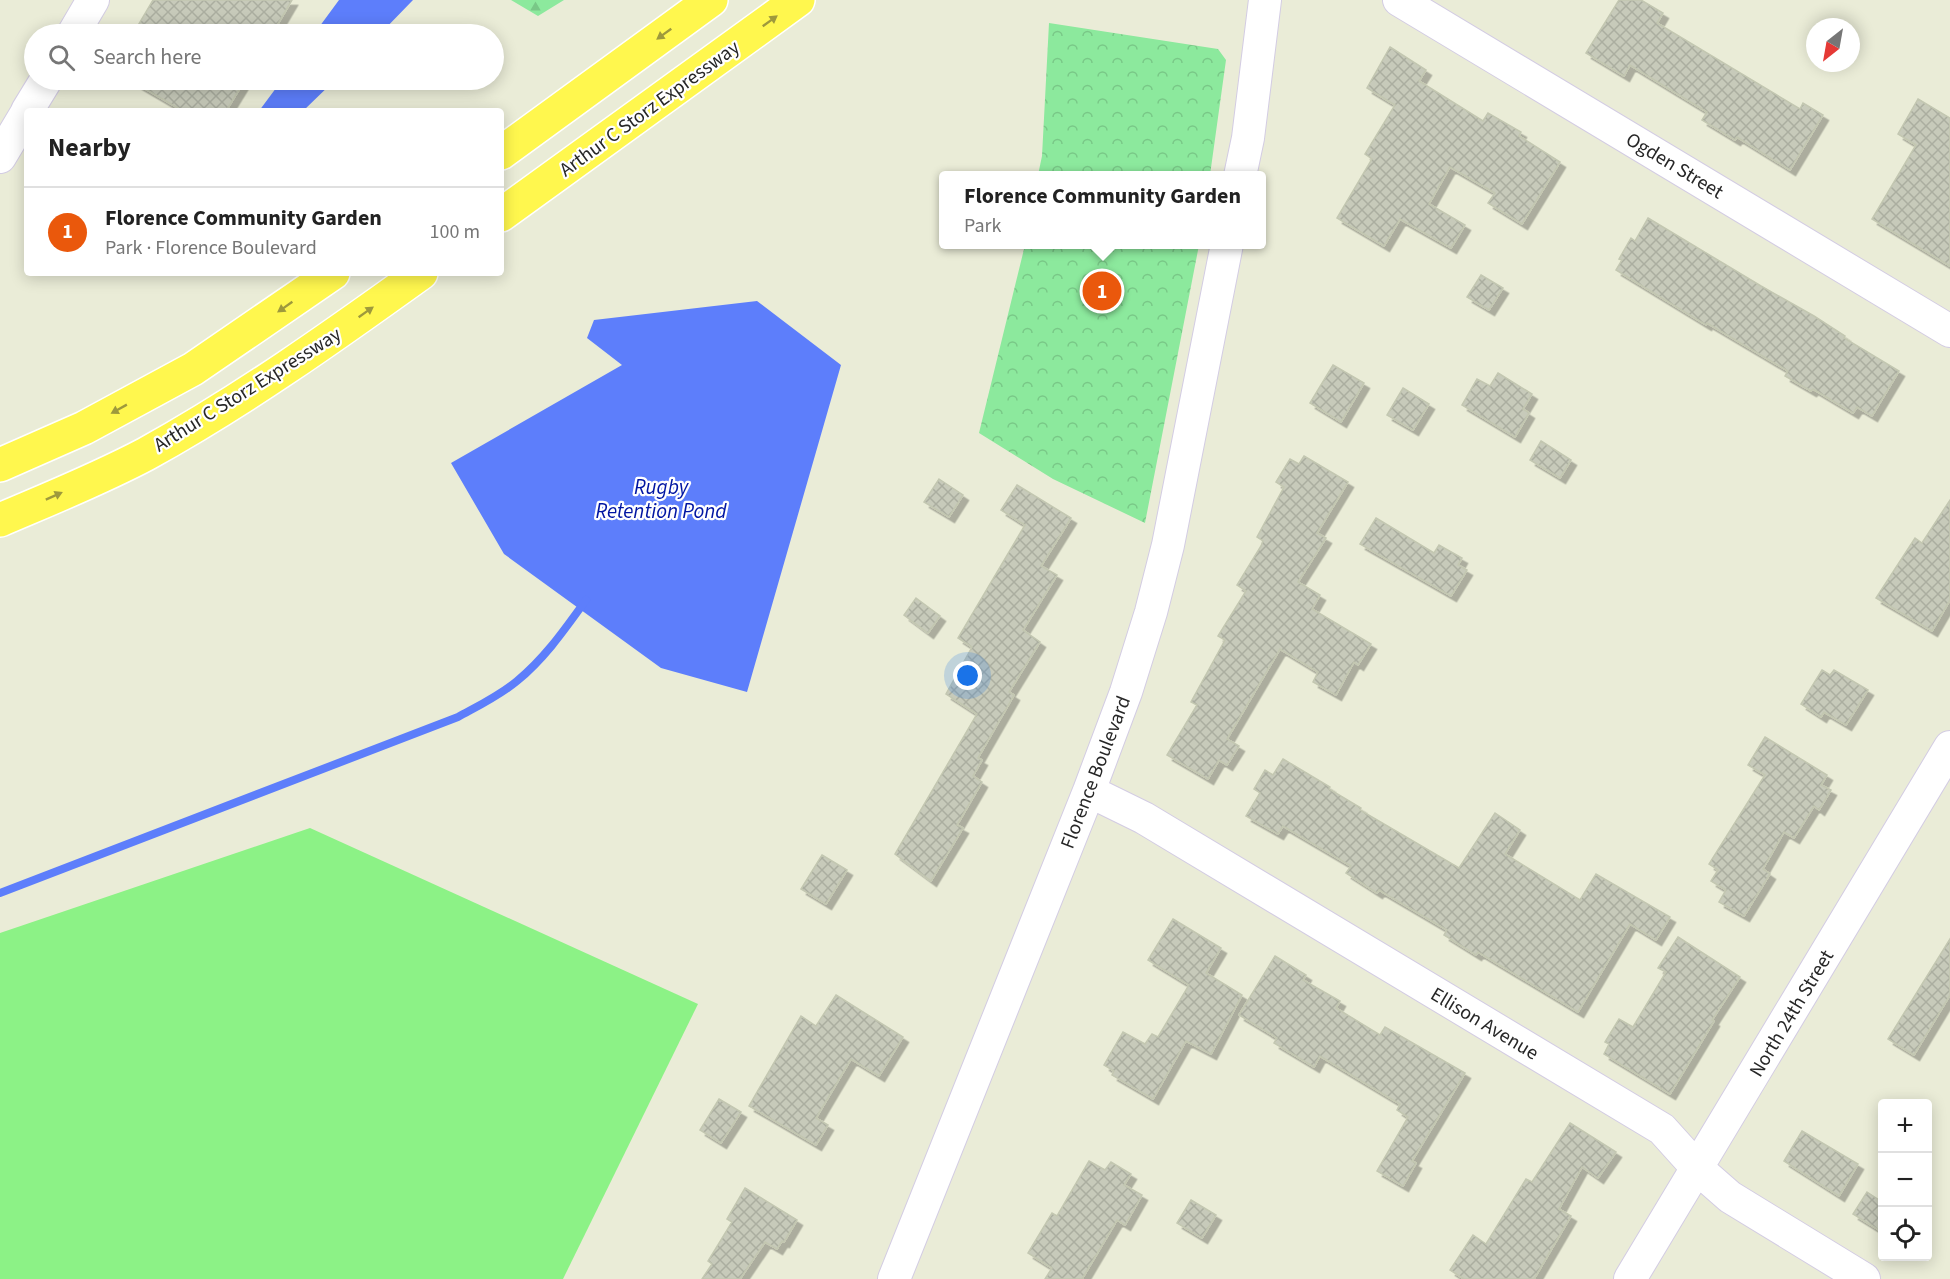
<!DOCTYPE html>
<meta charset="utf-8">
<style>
:root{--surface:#fff;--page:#f2f2f2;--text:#222;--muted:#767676;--line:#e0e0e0;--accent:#ea580c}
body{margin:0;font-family:"Source Sans 3",sans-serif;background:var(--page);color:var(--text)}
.controls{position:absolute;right:18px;bottom:18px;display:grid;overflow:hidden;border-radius:6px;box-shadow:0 3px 15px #0003}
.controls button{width:54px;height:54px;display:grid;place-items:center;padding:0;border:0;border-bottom:2px solid var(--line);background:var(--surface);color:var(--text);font:30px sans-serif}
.compass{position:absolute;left:1806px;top:18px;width:54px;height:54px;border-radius:50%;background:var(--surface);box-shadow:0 3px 15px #0003;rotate:211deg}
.you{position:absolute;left:968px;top:676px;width:21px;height:21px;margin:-15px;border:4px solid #fff;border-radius:50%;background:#1a73e8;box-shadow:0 0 0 9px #1a73e833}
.badge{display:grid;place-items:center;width:39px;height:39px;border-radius:50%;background:var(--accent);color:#fff;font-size:20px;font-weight:700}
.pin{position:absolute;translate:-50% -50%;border:3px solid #fff;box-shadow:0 2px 6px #0006}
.popup{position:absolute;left:939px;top:171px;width:327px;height:78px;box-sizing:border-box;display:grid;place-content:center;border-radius:6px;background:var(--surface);filter:drop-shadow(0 2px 4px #0005);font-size:20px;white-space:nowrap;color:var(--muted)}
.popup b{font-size:22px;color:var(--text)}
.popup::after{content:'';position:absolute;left:50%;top:100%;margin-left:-12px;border:12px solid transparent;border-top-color:var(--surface)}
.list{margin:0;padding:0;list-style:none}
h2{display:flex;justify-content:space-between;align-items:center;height:78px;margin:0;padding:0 24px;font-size:26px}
h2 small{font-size:20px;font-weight:400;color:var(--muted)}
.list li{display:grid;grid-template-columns:39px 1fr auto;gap:18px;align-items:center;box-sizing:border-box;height:90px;padding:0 24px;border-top:2px solid var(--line)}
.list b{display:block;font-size:22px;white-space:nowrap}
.list p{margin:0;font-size:20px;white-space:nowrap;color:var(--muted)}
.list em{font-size:20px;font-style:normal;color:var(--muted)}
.icon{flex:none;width:33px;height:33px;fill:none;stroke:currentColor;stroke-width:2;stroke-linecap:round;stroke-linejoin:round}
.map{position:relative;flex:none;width:1950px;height:1279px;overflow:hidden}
.search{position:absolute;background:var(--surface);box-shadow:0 3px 15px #0003;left:24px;top:24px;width:480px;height:66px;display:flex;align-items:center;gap:15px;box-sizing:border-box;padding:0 21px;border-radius:33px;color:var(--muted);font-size:22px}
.panel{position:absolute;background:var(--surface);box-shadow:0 3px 15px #0003;left:24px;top:108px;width:480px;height:168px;border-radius:6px}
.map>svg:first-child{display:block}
.forest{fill:url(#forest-firs)}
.park{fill:url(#park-crowns)}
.pitch{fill:#8cf286}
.water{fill:#5d7efb}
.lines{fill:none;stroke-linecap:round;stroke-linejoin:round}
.stream{stroke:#5d7efb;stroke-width:8}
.building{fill:url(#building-cross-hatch);stroke:#c3c7b1;stroke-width:1.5;filter:url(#shadow)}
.minor-casing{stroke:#d3cce3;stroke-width:34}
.highway-casing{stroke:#fff;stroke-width:36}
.minor{stroke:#fff;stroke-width:32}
.highway{stroke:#fff74e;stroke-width:33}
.oneway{fill:#9e993c}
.labels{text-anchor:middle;stroke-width:4.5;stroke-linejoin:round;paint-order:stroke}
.street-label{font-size:20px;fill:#272727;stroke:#fff}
.water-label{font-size:21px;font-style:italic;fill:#0015a2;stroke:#fff}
</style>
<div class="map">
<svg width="1950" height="1279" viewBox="0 0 1950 1279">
<defs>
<pattern id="forest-firs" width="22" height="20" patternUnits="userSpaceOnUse" patternTransform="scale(1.5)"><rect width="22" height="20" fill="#8ce99d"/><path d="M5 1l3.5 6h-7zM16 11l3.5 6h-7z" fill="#79c887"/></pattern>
<pattern id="park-crowns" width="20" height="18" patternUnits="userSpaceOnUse" patternTransform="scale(1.5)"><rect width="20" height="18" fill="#8ce99d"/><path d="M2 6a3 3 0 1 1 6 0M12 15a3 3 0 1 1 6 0" fill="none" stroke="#79c887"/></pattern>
<pattern id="building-cross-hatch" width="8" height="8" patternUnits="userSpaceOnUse" patternTransform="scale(1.5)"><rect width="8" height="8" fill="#c7caba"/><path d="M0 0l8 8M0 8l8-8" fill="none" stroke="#abaea0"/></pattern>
<filter id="shadow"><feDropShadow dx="5.5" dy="5.5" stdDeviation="0" flood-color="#0004"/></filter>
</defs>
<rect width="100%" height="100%" fill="#eaecd7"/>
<path class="forest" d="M511,0H564L538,16Z"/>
<path class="park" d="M1049,23L1218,49L1226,60L1210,175H1038L1042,156Z
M1025,245H1199L1145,523L1053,479L979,433Z"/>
<path class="pitch" d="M310,828L698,1004L563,1279H0V933Z"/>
<path class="water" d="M339,0H413L380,34H314Z
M282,80H335L303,111H259Z
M757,301L841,365L747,692L661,668L504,554L451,463L622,365L587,338L594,320Z"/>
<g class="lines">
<path class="stream" d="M0,893L458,717C478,706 499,696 517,681C545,658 565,629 586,600"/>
</g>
<path class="building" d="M153,0H292L272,34H133Z
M1619,0H1641L1663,13L1657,23L1800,109L1803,103L1823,115L1790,170L1737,137L1735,140L1702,120L1707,112L1630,65L1624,76L1586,53Z
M1390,47L1426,70L1419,81L1483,121L1488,113L1521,132L1519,136L1560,162L1522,224L1488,203L1495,193L1450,167L1429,204L1465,225L1451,248L1400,219L1384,246L1337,218L1372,159L1365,154L1395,105L1367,88Z
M130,80H245L226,111H183Z
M1918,99L1950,118V266L1872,219L1916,145L1898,134Z
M1648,218L1761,286L1814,316L1845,336L1844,338L1899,371L1872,416L1857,407L1853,413L1813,389L1811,391L1785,376L1788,371L1707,323L1706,325L1616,270L1622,260L1619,259L1631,238L1635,241Z
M1481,275L1503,288L1489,310L1467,297Z
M1333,365L1364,383L1341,422L1310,403Z
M1498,373L1532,394L1523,409L1529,413L1515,437L1462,405L1477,379L1490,386Z
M1403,388L1429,404L1413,430L1387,415Z
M1541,441L1571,460L1560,478L1530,460Z
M1304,456L1348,482L1317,533L1326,538L1298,582L1320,595L1312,609L1371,644L1358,665L1354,662L1336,695L1313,682L1318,672L1280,649L1227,739L1239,746L1227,765L1219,760L1208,779L1167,755L1197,705L1191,702L1225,640L1218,636L1246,591L1237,585L1261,546L1263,541L1257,537L1284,487L1276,482L1290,459L1299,464Z
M939,479L963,495L949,517L924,502Z
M1017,485L1071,518L1041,566L1057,575L1023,630L1040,642L1009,692L1014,695L978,758L982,760L973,776L982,782L957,825L963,828L931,881L895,854L977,714L946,694L972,647L958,638L1025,525L1001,510Z
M1950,500V600L1932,631L1876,598L1915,538L1922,543Z
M1376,518L1434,553L1439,545L1462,558L1458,565L1467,570L1451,596L1360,544Z
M916,598L940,616L928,633L904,615Z
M1822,670L1830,675L1834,670L1868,690L1846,725L1824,712L1821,717L1801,704Z
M1765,737L1827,775L1821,785L1831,790L1819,810L1814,806L1794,838L1784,832L1763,869L1770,874L1744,916L1719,902L1726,890L1711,881L1718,870L1709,864L1765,775L1748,765Z
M1283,759L1330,787L1329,789L1361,808L1360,810L1459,868L1495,813L1520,830L1505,854L1580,900L1596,874L1670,917L1656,940L1630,924L1578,1012L1478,952L1476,955L1444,935L1447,930L1379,890L1377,893L1346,873L1351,866L1283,826L1278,834L1246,816L1260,793L1254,789L1265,770L1273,775Z
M822,855L847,870L826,904L801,889Z
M1173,919L1221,948L1206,973L1242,995L1211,1054L1186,1041L1153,1099L1112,1075L1114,1071L1104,1065L1123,1032L1145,1044L1152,1034L1158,1037L1189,985L1148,960Z
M1678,937L1740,977L1712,1020L1714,1021L1670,1094L1604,1054L1609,1044L1605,1042L1619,1019L1633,1027L1666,972L1658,968Z
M1950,939V995L1914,1055L1888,1039Z
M1275,956L1306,975L1303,980L1340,1001L1336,1008L1380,1035L1385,1027L1465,1073L1412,1161L1416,1163L1403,1186L1377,1171L1408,1117L1397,1110L1400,1104L1320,1056L1314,1067L1274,1043L1277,1038L1239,1015Z
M836,995L903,1037L879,1076L851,1059L816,1118L828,1125L816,1145L749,1106L801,1016L816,1026Z
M719,1099L741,1112L721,1143L700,1130Z
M1570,1123L1616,1152L1598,1178L1582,1167L1559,1209L1571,1216L1534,1279H1464L1450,1270L1473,1235L1486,1244L1526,1179L1532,1182Z
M1802,1131L1858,1164L1839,1196L1784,1161Z
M1089,1161L1105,1170L1111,1162L1131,1174L1124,1185L1142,1195L1125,1225L1117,1220L1082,1279H1045L1052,1268L1028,1253L1052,1213L1057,1216Z
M745,1188L797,1220L784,1242L782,1241L777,1249L765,1242L740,1279H702L712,1264L708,1261L732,1222L727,1219Z
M1867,1192L1882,1202V1232L1853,1214Z
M1191,1200L1216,1215L1202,1238L1177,1223Z"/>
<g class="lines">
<defs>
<path id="minor" d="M1399,0L1950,331
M73,34L93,0
M27,111L46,80
M0,157L27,112
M1240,176L1248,138L1265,0
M1089,791L1144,818L1662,1129L1698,1169L1730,1197L1864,1279
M894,1279L1089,791L1126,692L1151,612L1168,545L1227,244
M1630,1279L1950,747"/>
<path id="highway" d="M501,153L711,0
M501,215L798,0
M0,465L84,428L193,369L333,273
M0,520C49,499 99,479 146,454C242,401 332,337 421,273"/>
</defs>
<use href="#minor" class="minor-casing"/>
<use href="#highway" class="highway-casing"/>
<use href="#minor" class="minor"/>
<use href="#highway" class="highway"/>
</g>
<defs><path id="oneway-solid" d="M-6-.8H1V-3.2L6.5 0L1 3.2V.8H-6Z" transform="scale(1.5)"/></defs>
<g class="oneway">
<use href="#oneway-solid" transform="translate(770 21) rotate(-36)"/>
<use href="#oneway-solid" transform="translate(664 34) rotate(144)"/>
<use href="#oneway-solid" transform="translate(285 307) rotate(145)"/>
<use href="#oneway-solid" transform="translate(366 312) rotate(-35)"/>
<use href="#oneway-solid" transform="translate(119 409) rotate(151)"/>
<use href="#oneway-solid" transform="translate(54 496) rotate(-24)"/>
</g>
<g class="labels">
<g class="street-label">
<text transform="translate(649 108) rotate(-36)" y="7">Arthur C Storz Expressway</text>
<text transform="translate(1675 165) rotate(31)" y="7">Ogden Street</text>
<text transform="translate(247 389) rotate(-32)" y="7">Arthur C Storz Expressway</text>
<text transform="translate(1095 772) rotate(-69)" y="7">Florence Boulevard</text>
<text transform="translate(1791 1013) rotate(-59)" y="7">North 24th Street</text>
<text transform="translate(1485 1023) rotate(31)" y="7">Ellison Avenue</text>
</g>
<g class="water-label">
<text x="661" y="494">Rugby<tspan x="661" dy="24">Retention Pond</tspan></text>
</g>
</g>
</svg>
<div class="controls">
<button>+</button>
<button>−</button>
<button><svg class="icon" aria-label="locate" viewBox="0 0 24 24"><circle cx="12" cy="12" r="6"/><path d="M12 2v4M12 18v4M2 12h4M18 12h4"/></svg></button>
</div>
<svg class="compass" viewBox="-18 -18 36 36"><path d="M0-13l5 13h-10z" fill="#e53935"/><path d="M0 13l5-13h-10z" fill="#767676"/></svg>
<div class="you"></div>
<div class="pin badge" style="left:1102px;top:291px">1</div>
<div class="popup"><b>Florence Community Garden</b>Park</div>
<div class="search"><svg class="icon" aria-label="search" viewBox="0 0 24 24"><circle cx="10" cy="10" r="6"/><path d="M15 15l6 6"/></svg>Search here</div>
<section class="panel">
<h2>Nearby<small></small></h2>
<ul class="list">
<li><span class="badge">1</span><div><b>Florence Community Garden</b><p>Park · Florence Boulevard</p></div><em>100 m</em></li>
</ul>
</section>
</div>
